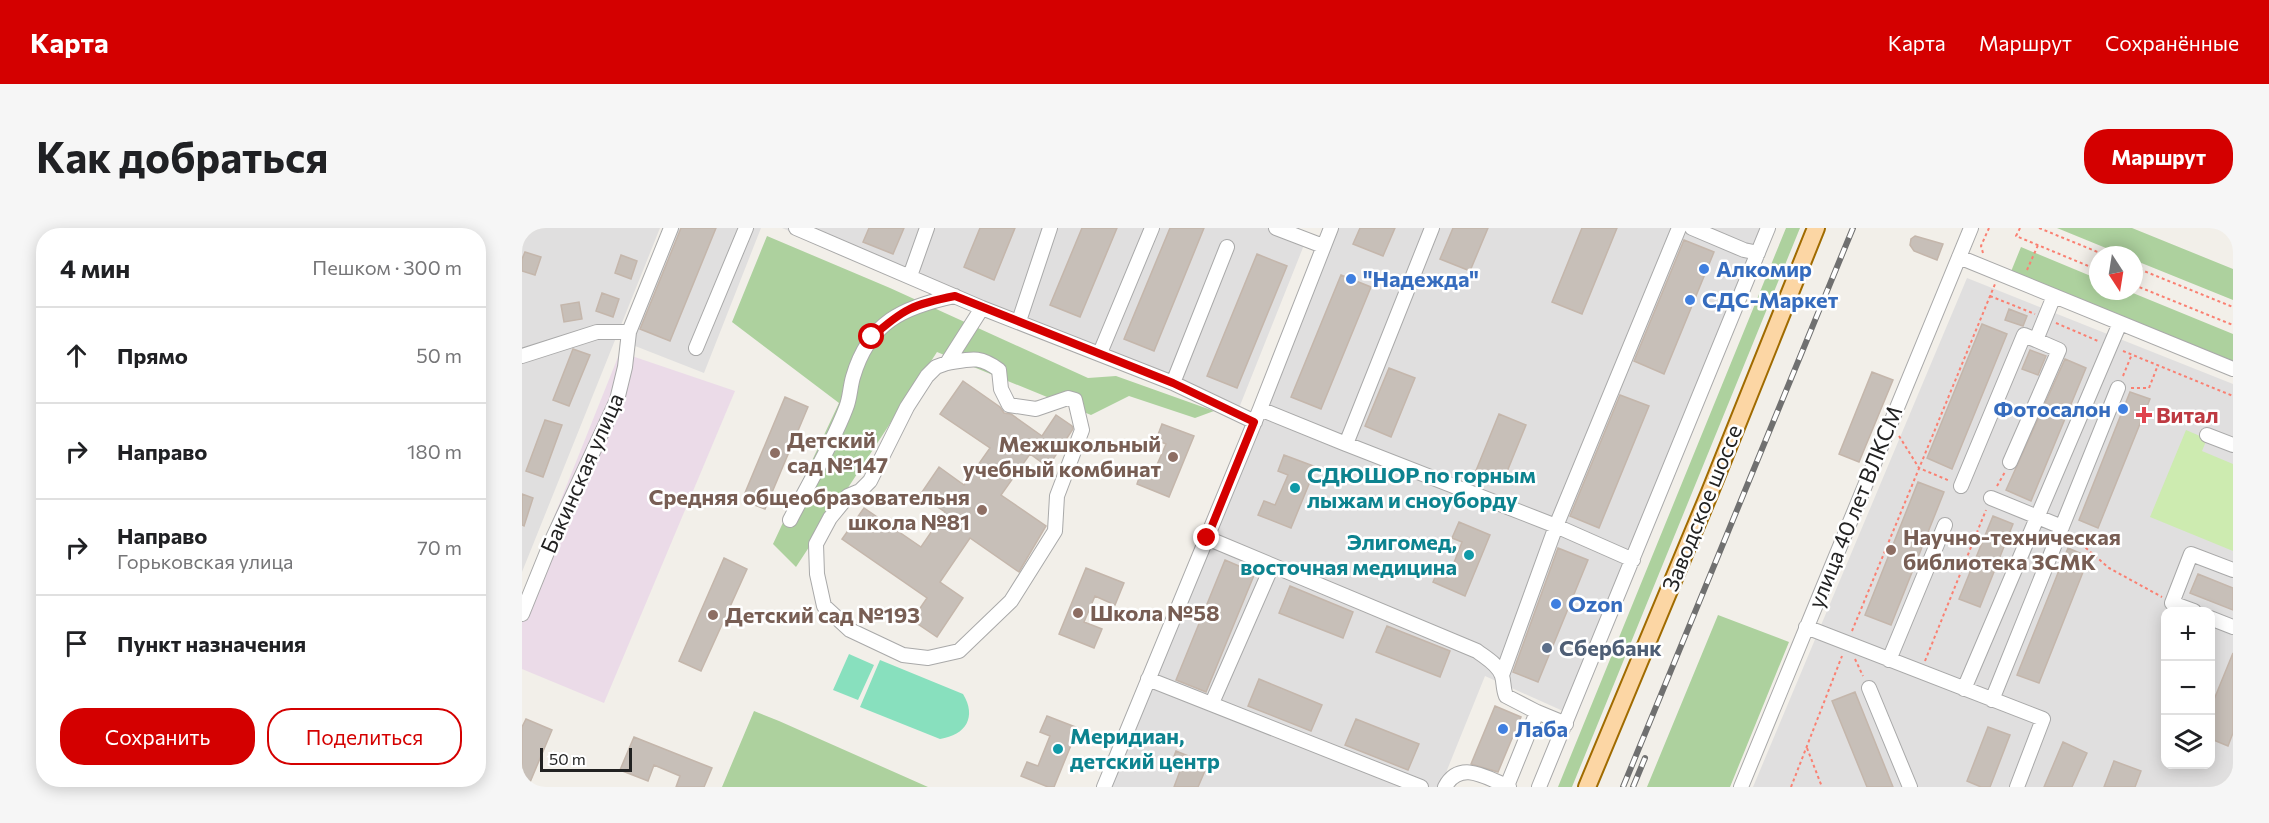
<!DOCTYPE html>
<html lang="ru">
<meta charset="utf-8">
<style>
:root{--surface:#fff;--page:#f6f6f6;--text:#202124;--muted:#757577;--line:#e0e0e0;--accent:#d40000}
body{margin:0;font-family:Commissioner,sans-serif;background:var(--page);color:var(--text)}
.controls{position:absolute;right:18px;bottom:18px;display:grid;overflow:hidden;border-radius:12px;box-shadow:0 3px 15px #0003}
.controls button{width:54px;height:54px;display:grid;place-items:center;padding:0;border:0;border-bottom:2px solid var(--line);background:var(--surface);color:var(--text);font:30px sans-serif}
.compass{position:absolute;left:1567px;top:18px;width:54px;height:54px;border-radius:50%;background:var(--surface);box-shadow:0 3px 15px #0003;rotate:168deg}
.scale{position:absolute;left:18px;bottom:15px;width:92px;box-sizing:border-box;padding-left:6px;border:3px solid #222;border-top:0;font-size:16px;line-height:21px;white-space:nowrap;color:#222;-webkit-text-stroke:4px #fff;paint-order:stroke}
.stop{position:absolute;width:18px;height:18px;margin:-14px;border:4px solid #d40000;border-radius:50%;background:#fff}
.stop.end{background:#d40000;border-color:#fff;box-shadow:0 2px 6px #0008}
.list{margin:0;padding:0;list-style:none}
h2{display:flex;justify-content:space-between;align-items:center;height:78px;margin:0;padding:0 24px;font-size:26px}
h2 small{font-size:20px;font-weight:400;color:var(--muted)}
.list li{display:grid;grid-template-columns:39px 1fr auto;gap:18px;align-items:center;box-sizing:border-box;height:96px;padding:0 24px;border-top:2px solid var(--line)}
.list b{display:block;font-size:22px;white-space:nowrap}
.list p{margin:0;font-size:20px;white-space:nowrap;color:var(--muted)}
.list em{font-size:20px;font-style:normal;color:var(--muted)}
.actions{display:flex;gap:12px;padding:18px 24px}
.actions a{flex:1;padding:14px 0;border:2px solid var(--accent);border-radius:24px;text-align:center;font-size:21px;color:var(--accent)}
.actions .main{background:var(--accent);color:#fff}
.icon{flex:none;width:33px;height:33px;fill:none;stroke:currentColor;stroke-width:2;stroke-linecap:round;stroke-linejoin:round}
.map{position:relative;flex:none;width:1711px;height:559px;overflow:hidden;border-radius:24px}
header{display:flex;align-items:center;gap:36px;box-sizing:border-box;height:84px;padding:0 30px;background:var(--accent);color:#fff}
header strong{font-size:28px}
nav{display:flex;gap:33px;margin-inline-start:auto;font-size:21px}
.intro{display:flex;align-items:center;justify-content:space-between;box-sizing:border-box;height:144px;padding:0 36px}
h1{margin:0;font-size:42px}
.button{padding:15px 27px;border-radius:24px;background:var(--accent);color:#fff;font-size:21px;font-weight:700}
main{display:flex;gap:36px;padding:0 36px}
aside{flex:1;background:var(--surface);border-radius:24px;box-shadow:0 3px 15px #0003}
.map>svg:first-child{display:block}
.residential{fill:#e0dfdf;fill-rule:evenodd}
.industrial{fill:#ebdbe8}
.grass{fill:#cdebb0}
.forest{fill:#add19e}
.pitch{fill:#88e0be}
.building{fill:#c7bfb8;stroke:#c4b6ab;stroke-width:1.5}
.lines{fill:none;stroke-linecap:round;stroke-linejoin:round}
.minor-casing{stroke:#a9a9a9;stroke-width:16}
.major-casing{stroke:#a06b00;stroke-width:20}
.path{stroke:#fa8072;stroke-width:2;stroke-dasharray:3 3;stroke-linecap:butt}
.minor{stroke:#fff;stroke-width:14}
.major{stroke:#fcd6a4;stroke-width:16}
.rail-casing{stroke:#707070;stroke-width:6}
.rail{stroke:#fff;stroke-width:4;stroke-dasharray:11;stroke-linecap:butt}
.route{stroke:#d40000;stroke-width:8}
.shop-dot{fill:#3f7fe0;stroke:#fff;stroke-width:2}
.health-dot{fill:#e0444e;stroke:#fff;stroke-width:2}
.education-dot{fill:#8d6e63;stroke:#fff;stroke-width:2}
.culture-dot{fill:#0f9aa8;stroke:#fff;stroke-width:2}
.service-dot{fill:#5c6f8a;stroke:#fff;stroke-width:2}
.labels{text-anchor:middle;stroke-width:5;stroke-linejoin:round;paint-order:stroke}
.shop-label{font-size:22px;font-weight:bold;fill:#366cbe;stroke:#fff;text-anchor:start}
.health-label{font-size:22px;font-weight:bold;fill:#be3a42;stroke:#fff;text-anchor:start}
.education-label{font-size:22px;font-weight:bold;fill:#785e54;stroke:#fff;text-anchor:start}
.street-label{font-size:22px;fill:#222;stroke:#fff}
.culture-label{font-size:22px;font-weight:bold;fill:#0d838f;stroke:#fff;text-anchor:start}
.service-label{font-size:22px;font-weight:bold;fill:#4e5e75;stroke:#fff;text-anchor:start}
</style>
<header>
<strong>Карта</strong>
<nav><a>Карта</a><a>Маршрут</a><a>Сохранённые</a></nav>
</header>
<div class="intro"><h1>Как добраться</h1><a class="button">Маршрут</a></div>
<main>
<aside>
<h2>4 мин<small>Пешком · 300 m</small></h2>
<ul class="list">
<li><svg class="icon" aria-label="ahead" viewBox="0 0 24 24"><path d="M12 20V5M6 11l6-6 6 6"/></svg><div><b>Прямо</b></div><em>50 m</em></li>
<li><svg class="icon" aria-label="right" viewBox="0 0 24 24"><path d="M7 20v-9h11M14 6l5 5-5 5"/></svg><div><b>Направо</b></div><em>180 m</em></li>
<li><svg class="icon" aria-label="right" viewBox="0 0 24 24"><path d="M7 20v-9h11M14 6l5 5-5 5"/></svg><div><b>Направо</b><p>Горьковская улица</p></div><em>70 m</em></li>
<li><svg class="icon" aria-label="arrive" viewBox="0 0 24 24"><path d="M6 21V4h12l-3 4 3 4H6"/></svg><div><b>Пункт назначения</b></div></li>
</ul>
<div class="actions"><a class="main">Сохранить</a><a>Поделиться</a></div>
</aside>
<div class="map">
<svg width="1711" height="559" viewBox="0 0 1711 559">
<rect width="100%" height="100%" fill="#f2efe9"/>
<path class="residential" d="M0,0H138L0,344Z
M153,0H239L182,145L108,116Z
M260,0H770L786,7L715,185Z
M813,0H1238L1041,483L963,448L919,557L923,559H583Z
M1445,50L1711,156V559H1231ZM1644,383H1688V536H1644Z"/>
<path class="industrial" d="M98,124L213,163L82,475L0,441V369Z"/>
<path class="grass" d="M1664,202L1685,211L1680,223L1711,236V323L1628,289Z"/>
<path class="forest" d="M1264,0H1278L1050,559H1036Z
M1535,0H1610L1711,41V72L1612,32V27H1601Z
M245,8L368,60L566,150L594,148L692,183L673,190L607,168L569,187L415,124L274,339L251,316L317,175L210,94Z
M1499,19L1576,51V63H1606L1711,106V137L1488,46Z
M1196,387L1267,414L1208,559H1125Z
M232,483L257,493L406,559H200Z"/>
<path class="pitch" d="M327,426L352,437L336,472L311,462Z
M358,432L441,466C455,489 444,507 418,511L338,479Z"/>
<path class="building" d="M159,0H194L148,113L118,101Z
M347,0H382L371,26L341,14Z
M458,0H493L472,52L442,39Z
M560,0H595L558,89L528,77Z
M648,0H682L632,123L602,111Z
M838,0H873L861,28L831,16Z
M931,0H966L948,43L918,31Z
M1060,0H1095L1060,86L1030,74Z
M1393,8L1421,16L1415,32L1392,23L1388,17L1389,11Z
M1162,12L1192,24L1142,146L1112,133Z
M3,24L19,29L13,47L0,43V31Z
M735,26L765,38L715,160L685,148Z
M99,27L115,33L109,51L93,45Z
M819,47L849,59L799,181L769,169Z
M80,65L97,71L91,89L74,83Z
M57,74L60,91L42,94L39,77Z
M1487,81L1505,88L1501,98L1483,92Z
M1460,96L1485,106L1430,241L1405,230Z
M51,121L68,127L47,178L31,172Z
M1508,122L1524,128L1516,147L1500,141Z
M1543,131L1564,140L1509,273L1484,262Z
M867,140L893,150L869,209L843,198Z
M1350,144L1371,152L1337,234L1317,226Z
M441,153L478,179L482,185L489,186L520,208L534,187L550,198L551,201L526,239L508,226L479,267L524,298L497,344L448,310L418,354L441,370L415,409L390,392L405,370L320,311L342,280L399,319L423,284L398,267L417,239L442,257L468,220L418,186Z
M1608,164L1628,171L1576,300L1557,292Z
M1098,167L1127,178L1077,300L1048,288Z
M263,169L286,179L243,281L220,272Z
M977,186L1004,197L980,256L953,245Z
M23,192L40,197L21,249L4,243Z
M640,196L672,208L647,269L615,256L620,241L631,246L644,216L634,212Z
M762,227L794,239L769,300L736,287L742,273L753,277L766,247L756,243Z
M1396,254L1422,264L1369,397L1343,387Z
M0,266L11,270L2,298L0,297Z
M1471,288L1491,296L1458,379L1437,371Z
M937,294L968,307L943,368L911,354L917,340L928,345L940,314L930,310Z
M1036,320L1066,332L1016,454L991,444Z
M1546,320L1567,329L1517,455L1495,447Z
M202,330L225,341L179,443L157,433Z
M703,332L733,345L684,464L654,452Z
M564,340L602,355L593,377L573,368L562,394L580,401L572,420L537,406Z
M1676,346L1711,360V382L1668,365Z
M768,358L831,384L821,410L757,385Z
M865,398L928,423L918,449L854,424Z
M1711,425V505L1706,518L1689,511V479Z
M737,451L800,477L789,503L726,478Z
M1333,464L1371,559H1345L1310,473Z
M973,478L999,489L976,544L949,536Z
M525,488L556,500L532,559H526L499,548L505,534L516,538L528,508L518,504Z
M4,491L30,502L6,559H0V499Z
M834,491L897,516L886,542L823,517Z
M1466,499L1488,507L1468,559H1459L1445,553Z
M112,509L190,540L182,559H154L158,548L132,537L126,553L98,542Z
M1541,514L1565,525L1550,559H1522Z
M654,523L686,536L676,559H652L658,543L648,539Z
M1592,533L1619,543L1613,559H1582Z"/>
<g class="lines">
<defs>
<path id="minor" d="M274,0L460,80L651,155L733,194
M754,0L801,18
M1170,0L1222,22L1236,25
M0,1V0
M1437,29L1711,141
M388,48L405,0
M497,93L528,0
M174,120L224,0
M578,125L630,0
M0,128L75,104H107
M425,135C449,131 457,127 477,142L479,161L487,177L514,181L546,170L553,172L560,202L535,268L533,303L489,373L437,423L406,430L381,427L328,402L302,378L295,346L294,316L308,290L326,268L338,263L348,253L385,179L405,148L414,139L425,135L460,80
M651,155L705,19
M738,181L824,216L910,0
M1685,207L1711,217
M824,216L1034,298L1111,332
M1488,234L1537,122L1514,112
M1439,258L1502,107L1514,112L1532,68
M1469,270L1540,299
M268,292C286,257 310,217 324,180C328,171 328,159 331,149C347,94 381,79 433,68
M685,310L955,423C964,430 977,437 980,448C982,454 981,461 984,468L1015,484L1044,496
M1672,383L1650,375L1669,326L1711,342
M0,386L30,312L95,172L103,139L107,104L149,0
M1688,390L1711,399
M1284,399L1521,491L1495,559
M1367,432L1423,297
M980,447L1034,298L1157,0
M626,451L899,559
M1347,460L1388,559
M1442,461L1598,95
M1470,472L1596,160
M690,475L750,338
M985,558L1015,484
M582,559L738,181L809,0
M923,559C938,531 965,550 987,559
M1017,559L1246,0
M1219,559L1449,0"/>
<path id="major" d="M1065,559L1188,264L1294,0"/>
</defs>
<use href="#minor" class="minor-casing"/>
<use href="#major" class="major-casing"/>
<path class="path" d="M1498,0L1494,8L1576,42
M1517,0L1583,27
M1461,25L1459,18L1467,0
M1612,39L1711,79
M1505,42L1516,17
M1612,57L1711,97
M1468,68L1513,86
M1534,95L1576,113
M1601,123L1711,168
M1601,148L1610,126
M1609,160H1627L1636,137
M1377,208L1397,240L1428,253
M1475,258L1483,244
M1550,308L1587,340L1640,369
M1330,403L1473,56
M1333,431L1341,448
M1403,433L1464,282
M1285,520L1300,559
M1269,559L1320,428"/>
<use href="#minor" class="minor"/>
<use href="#major" class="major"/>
<defs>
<path id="rail" d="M1101,559L1331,0
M1111,559L1123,530"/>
</defs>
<use href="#rail" class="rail-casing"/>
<use href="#rail" class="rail"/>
</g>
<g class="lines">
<path class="route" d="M350,109C381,81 392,76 433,68L651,155L732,194L685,310"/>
</g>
<g class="shop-dot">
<circle cx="1182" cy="41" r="6"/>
<circle cx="829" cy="51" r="6"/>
<circle cx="1168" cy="72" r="6"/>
<circle cx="1601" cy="181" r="6"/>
<circle cx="1034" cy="376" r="6"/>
<circle cx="981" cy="501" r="6"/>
</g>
<path class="health-dot" d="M1619 178h6v6h6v6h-6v6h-6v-6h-6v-6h6z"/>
<g class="education-dot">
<circle cx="253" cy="225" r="6"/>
<circle cx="651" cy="229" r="6"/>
<circle cx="460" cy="282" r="6"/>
<circle cx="1369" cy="322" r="6"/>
<circle cx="556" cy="385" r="6"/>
<circle cx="191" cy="387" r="6"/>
</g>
<g class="culture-dot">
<circle cx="773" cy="260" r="6"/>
<circle cx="947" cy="327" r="6"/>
<circle cx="536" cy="521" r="6"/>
</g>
<circle class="service-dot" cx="1025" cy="420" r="6"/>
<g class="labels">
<g class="shop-label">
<text x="1194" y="49">Алкомир</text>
<text x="841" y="59">"Надежда"</text>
<text x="1180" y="80">СДС-Маркет</text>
<text x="1589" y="189" text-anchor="end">Фотосалон</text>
<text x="1046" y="384">Ozon</text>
<text x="993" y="509">Лаба</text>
</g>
<g class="health-label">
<text x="1634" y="195">Витал</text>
</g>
<g class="education-label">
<text x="265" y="220">Детский<tspan x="265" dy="25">сад №147</tspan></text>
<text x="639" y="224" text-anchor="end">Межшкольный<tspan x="639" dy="25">учебный комбинат</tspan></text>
<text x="448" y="277" text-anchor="end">Средняя общеобразовательня<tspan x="448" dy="25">школа №81</tspan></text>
<text x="1381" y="317">Научно-техническая<tspan x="1381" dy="25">библиотека ЗСМК</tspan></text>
<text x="568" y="393">Школа №58</text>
<text x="203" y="395">Детский сад №193</text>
</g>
<g class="street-label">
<text transform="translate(60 245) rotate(-66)" y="8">Бакинская улица</text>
<text transform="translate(1333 279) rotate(-68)" y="8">улица 40 лет ВЛКСМ</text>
<text transform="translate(1180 280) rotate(-68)" y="8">Заводское шоссе</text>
</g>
<g class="culture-label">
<text x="785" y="255">СДЮШОР по горным<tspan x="785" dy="25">лыжам и сноуборду</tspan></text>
<text x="935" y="322" text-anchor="end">Элигомед,<tspan x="935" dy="25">восточная медицина</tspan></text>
<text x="548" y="516">Меридиан,<tspan x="548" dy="25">детский центр</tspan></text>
</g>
<g class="service-label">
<text x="1037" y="428">Сбербанк</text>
</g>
</g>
</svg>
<div class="controls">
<button>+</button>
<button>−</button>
<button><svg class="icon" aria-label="layers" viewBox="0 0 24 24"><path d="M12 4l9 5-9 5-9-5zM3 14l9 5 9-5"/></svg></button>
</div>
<svg class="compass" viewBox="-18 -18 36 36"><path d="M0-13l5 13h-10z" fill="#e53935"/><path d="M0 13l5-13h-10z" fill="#757577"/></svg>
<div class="scale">50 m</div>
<div class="stop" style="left:350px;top:109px"></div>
<div class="stop end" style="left:685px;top:310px"></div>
</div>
</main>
